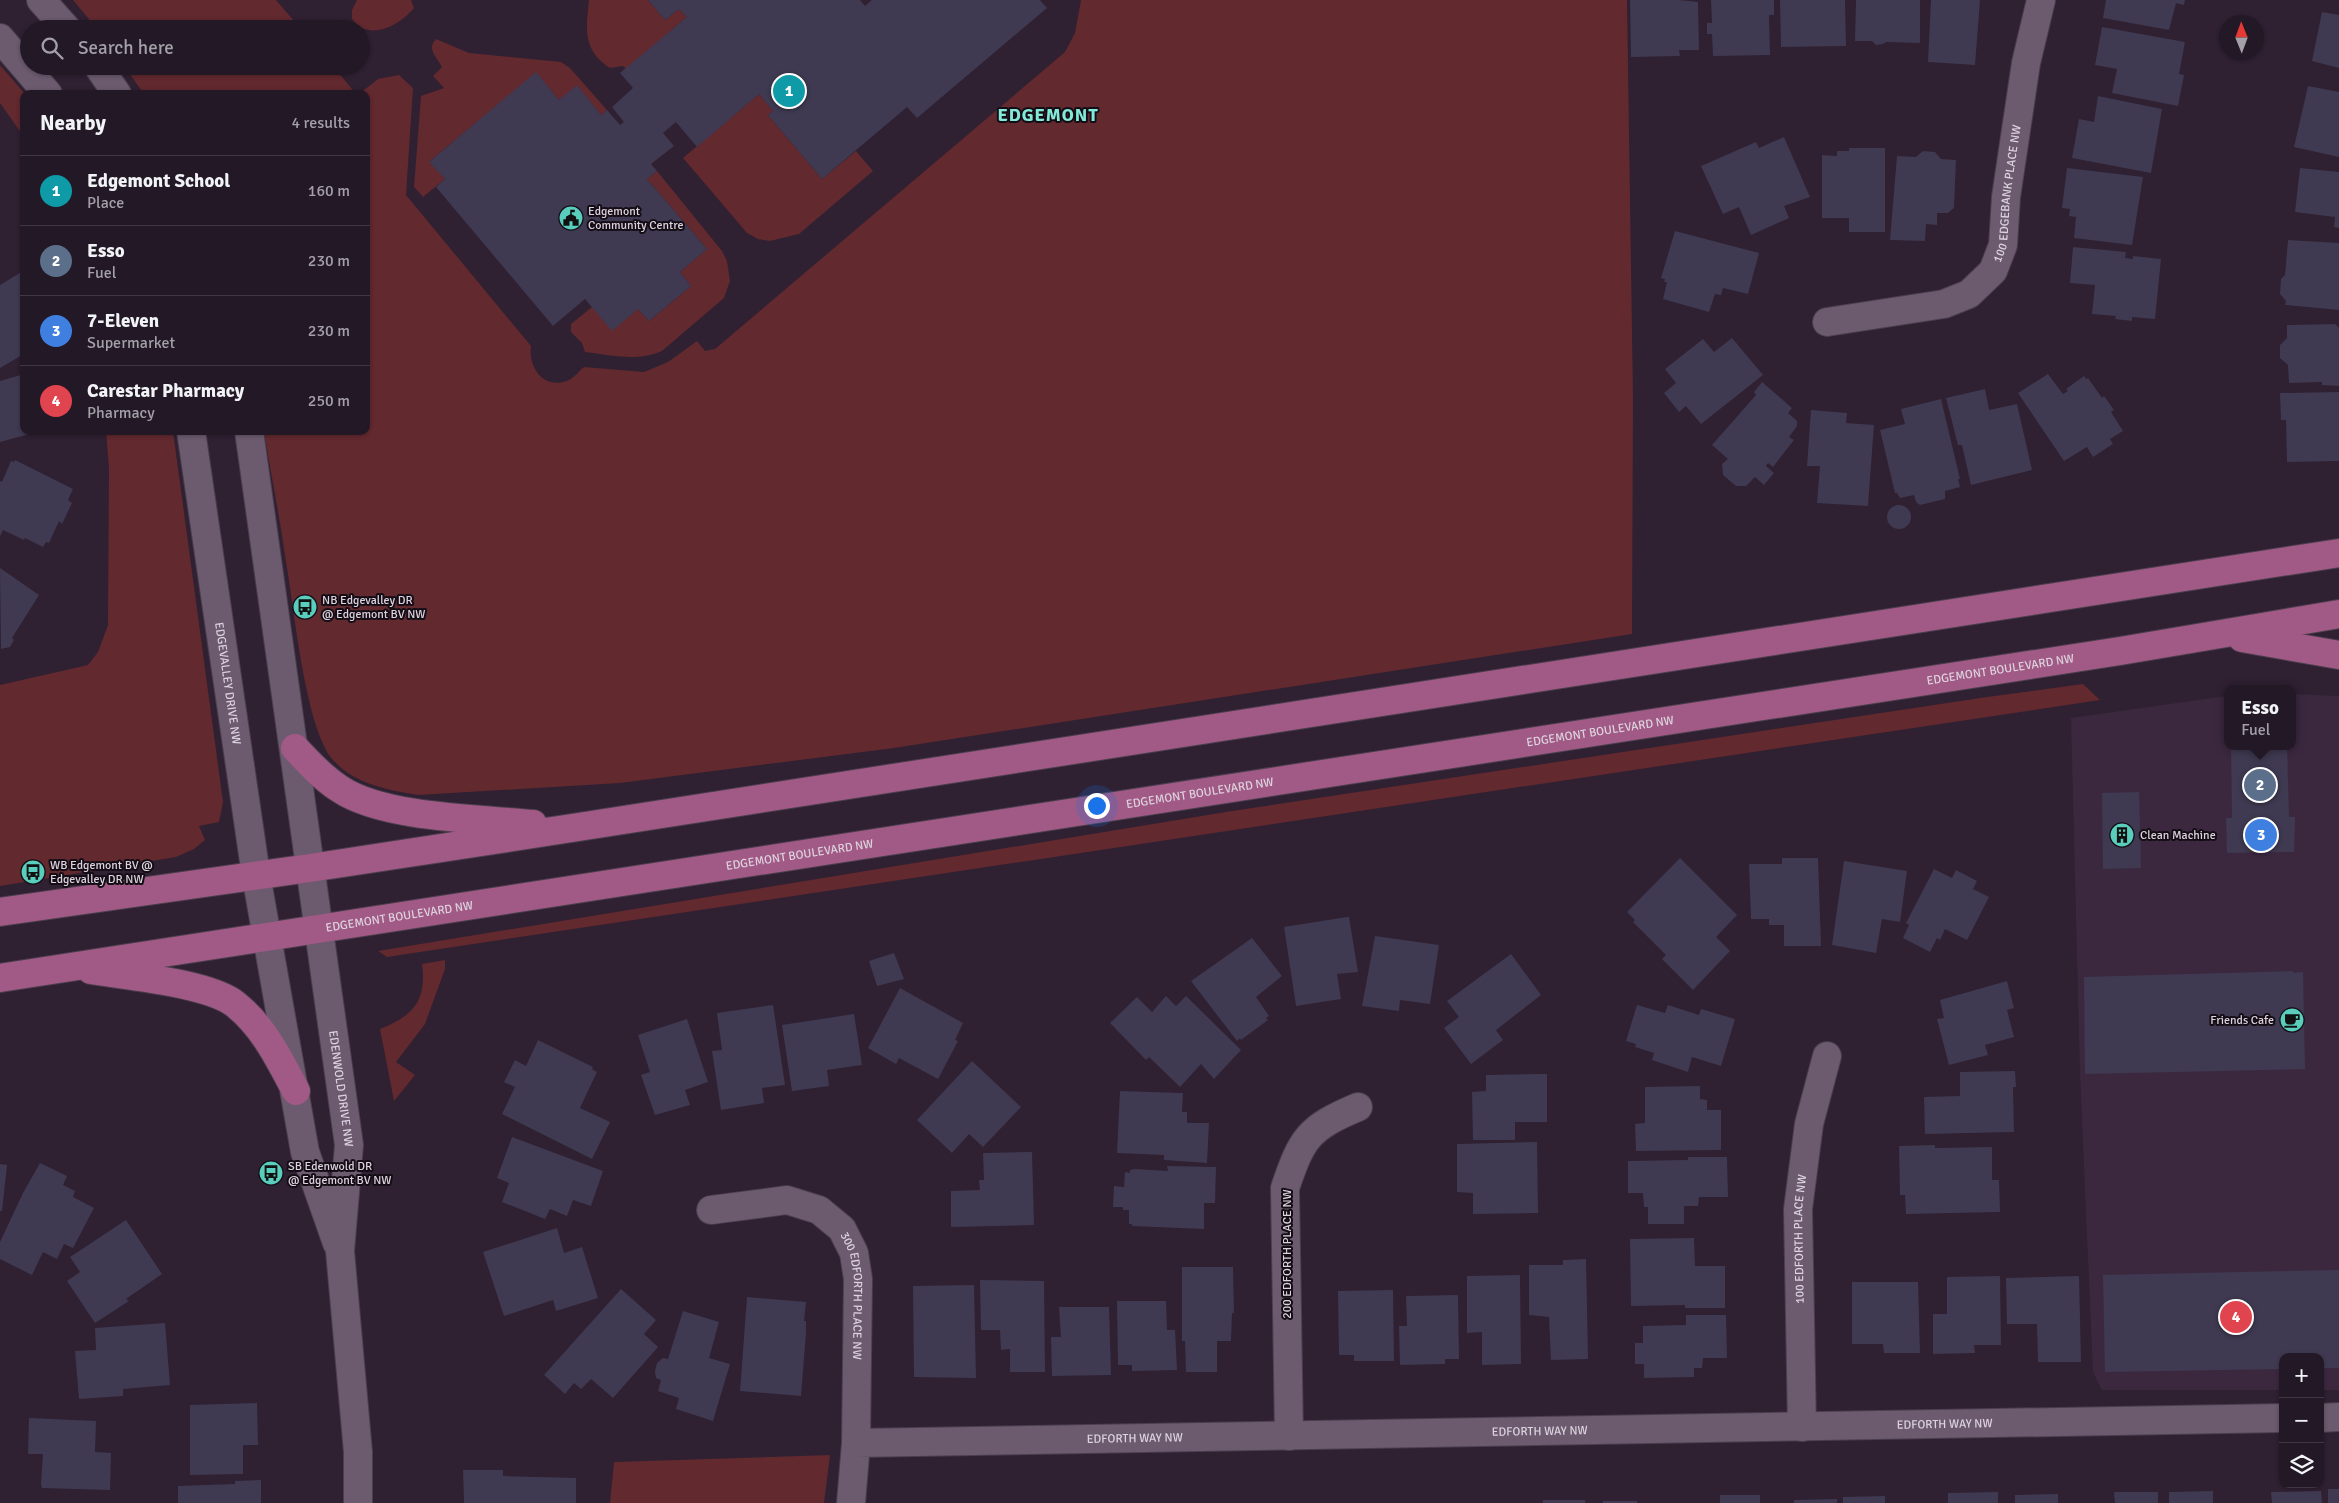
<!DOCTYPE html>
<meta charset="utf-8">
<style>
:root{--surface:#231826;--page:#2f2532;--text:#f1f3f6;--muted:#a3a0a7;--line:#403743;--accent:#b45309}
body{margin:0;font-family:Signika,sans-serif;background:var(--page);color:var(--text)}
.controls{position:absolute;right:15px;bottom:15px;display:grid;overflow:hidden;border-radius:10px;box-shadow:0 1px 4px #0004}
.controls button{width:45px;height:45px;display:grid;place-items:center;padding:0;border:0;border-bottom:1px solid var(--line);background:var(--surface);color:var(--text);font:25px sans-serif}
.compass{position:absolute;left:2219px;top:15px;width:45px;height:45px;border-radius:50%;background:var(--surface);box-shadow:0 1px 4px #0004;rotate:359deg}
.you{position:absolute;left:1096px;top:805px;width:18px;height:18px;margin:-12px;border:4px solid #fff;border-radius:50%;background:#1a73e8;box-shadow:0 0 0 8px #1a73e833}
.badge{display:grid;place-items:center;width:32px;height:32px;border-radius:50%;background:var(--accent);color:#fff;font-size:16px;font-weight:700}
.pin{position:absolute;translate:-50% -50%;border:2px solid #fff;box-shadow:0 1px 5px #0006}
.popup{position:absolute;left:2224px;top:685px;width:72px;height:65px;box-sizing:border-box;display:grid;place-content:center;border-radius:10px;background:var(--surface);filter:drop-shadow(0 1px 4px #0005);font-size:16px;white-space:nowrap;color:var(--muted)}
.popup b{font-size:19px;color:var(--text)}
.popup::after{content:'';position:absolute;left:50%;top:100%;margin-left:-10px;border:10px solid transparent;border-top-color:var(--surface)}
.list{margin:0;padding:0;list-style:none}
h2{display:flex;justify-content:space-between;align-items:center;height:65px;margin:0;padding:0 20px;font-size:21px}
h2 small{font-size:16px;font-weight:400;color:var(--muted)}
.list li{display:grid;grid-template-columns:32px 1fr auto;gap:15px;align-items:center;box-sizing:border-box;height:70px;padding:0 20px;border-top:1px solid var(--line)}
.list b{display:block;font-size:19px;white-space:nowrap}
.list p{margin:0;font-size:16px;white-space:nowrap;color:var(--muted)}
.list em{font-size:16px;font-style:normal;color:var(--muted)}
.icon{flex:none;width:28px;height:28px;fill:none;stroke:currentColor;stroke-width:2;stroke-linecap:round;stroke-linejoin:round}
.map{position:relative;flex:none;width:2339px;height:1503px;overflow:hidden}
.search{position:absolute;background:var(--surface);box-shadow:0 1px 4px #0004;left:20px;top:20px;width:350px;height:55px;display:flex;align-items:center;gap:12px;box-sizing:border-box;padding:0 18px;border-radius:28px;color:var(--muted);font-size:19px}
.panel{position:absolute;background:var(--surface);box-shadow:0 1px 4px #0004;left:20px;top:90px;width:350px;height:345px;border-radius:10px}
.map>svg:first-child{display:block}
.built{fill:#3b283f}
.green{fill:#62292f}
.building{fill:#3f3a51}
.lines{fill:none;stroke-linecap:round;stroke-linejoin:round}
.minor-casing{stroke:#4a3e4d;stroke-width:30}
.major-casing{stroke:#4a3e4d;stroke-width:30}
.minor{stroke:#6c5a6f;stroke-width:28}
.major{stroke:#a15985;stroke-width:28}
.labels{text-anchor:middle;stroke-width:4;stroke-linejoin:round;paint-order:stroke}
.street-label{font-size:12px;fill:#ddd3df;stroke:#140d15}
.poi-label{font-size:12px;fill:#ddd3df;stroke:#140d15;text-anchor:start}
.district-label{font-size:18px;font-weight:bold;letter-spacing:1px;fill:#83eada;stroke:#140d15}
</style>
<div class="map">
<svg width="2339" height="1503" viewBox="0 0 2339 1503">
<rect width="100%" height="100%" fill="#2f2032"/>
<path class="built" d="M2293,694L2339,696V1390H2320V1357H2283V1390H2102L2093,1372L2080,1074L2071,718L2227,696L2228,746H2292Z"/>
<path class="green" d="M73,0H276L301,29H97Z
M357,0H411L414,8C399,26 369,42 352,19V10Z
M589,0H648L665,20L679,9L687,17L626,69L623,66L610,68C582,50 586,28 589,0Z
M1081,0H1627L1633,398L1632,634L894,748L620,783L418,795C388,790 354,784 333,760C305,728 294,606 286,562C280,518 271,475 264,431H366V94H359L378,79L399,75L413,88L406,195L531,346C528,368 544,391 569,380C575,377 579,371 584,367L644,372L668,362L697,341L705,351L715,349L1065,52L1075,33Z
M436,39L469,53L561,62L570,68L607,110L601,115L577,86L559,100L536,73L430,161L445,179L423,197L414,187L421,96L444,88L433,76L442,67C437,57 426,49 436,39Z
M0,65L25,94L24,137L0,103Z
M124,66H333L356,94H144Z
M759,94L773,111L768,115L822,179L856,151L873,171L799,234L770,241L758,239L747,233L683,158Z
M657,171L722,251L727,261L730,281L724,298L662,351C637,362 611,355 585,352L582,343L571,332V324L592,307L638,309L649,321L691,286L680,272L707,249L647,179Z
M106,431H173L223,802L219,822L199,826L205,840L194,849L176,857L0,886V685L88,665L98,652L108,625L109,468Z
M2083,684L2100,700L387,957L378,951L1232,811L1987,697Z
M445,960V969L425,1024L396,1062L415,1075L394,1101L380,1029C413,1016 427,1001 422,964Z
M830,1455L824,1503H610L614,1462Z"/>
<path class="building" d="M648,0H860L865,6L872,0H1040L1047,8L917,118L907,107L822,179L768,115L773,111L759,94L697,147L676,122L663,133L674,146L651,164L657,171L647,179L707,249L680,272L691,286L649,321L638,309L612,331L585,299L553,326L436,187L445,179L429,162L536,72L559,100L577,85L601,115L607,110L620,125L624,122L612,107L633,88L620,73L687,17L679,9L665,20Z
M1630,0H1679L1698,2L1699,50H1679L1680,56L1631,57Z
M1711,0H1774V15H1769L1770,55L1713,56L1712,34H1707V23H1712Z
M1780,0H1845L1846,46L1781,47Z
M1856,0H1920V43L1886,42L1883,44L1876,45L1872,41H1855Z
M1931,0H1980L1975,65L1928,62Z
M2106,0H2185L2184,5L2176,3L2169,30L2103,18Z
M2322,12L2339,15V68L2312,61Z
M2102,27L2185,42L2179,74L2184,75L2178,106L2112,93L2117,69L2095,65Z
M2308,86L2339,92V157L2294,147Z
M2098,96L2162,109L2151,173L2072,158L2079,119L2094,122Z
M1784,137L1810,197L1784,206L1789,218L1751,235L1739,207L1723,214L1701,166L1756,142L1759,148Z
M1849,148H1885V232H1849V218H1822V155L1837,156V151H1849Z
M1923,151L1935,152L1941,159L1956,160L1954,208L1948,213H1937V225L1926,224L1925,241L1890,240L1897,156L1916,157Z
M2067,168L2143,177L2132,245L2074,238L2076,217L2069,216L2070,209L2062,208Z
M2300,168L2339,172V228L2334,227L2335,217L2295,212Z
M1675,231L1759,253L1748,294L1723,288L1721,295L1715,294L1709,312L1663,299L1667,282H1664L1665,279L1661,278Z
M2288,240L2339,243V310L2285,305L2286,301L2280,294L2281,279L2285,275Z
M2073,247L2126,252L2125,258L2133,259V256L2161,259L2155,319L2132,317V321L2115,319L2116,316L2092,314L2095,285L2070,283Z
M23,271L24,354L0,368V285Z
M2335,324L2339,328V386L2322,385V382L2289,383L2288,365L2280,358V345L2287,338V325Z
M1732,338L1763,375L1701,424L1686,406L1679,412L1664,393L1676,383L1665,369L1703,339L1714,352Z
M24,374V431L37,432L0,442V381Z
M2048,374L2063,394L2068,391L2066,389L2084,376L2086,379L2088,378L2102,398L2104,396L2114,410L2111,412L2123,431L2110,439L2113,444L2093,457L2087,447L2064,461L2018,393Z
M1762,382L1792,408L1788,413L1797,421V426L1789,437L1794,440L1773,467L1768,463L1766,466L1774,473L1764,485L1755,477L1746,486H1736L1723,475L1722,464L1728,459L1712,445L1756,395L1754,392Z
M1985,389L1989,410L2017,404L2032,470L1971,485L1962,445H1958L1946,398Z
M2339,392V461L2287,462L2286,420H2281L2280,393Z
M1941,399L1960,479H1958L1960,487L1945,491V499L1920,505L1916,502L1914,495L1900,498L1897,493H1895L1880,430L1905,424L1901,409Z
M1811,410L1847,413L1846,423L1874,425L1868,506L1817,503L1820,466H1807Z
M15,460L73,489L68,500L72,503L62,524L59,521L49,543L46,542L43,547L25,538L24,540L3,530L0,536V481L2,482L11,461L14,462Z
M1887 517a12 12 0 1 1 24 0a12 12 0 1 1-24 0Z
M0,568L39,595L12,638L14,640L10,647L1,649Z
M2231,746H2287L2289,817H2295L2294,852L2227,853L2226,818H2232Z
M2139,792L2141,868L2103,869L2102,793Z
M1680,858L1737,915L1716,937L1730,951L1693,990L1662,959L1666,955L1633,922L1635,920L1627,912Z
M1782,858H1818L1821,946H1784V925H1769V919H1751L1749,864H1782Z
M1844,861L1907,871L1900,922L1882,919L1876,953L1832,945Z
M1934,869L1952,878L1956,870L1977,881L1973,889L1989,897L1967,940L1945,929L1940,940L1937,938L1930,952L1903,938L1909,925L1906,923Z
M1347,917H1349L1358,972L1337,974L1341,999L1296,1006L1284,927Z
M1375,936L1439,945L1430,1004L1400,1000L1399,1011L1362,1006Z
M1252,938L1282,976L1256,997L1269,1016L1266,1018L1268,1020L1241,1040L1240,1038L1237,1041L1191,981Z
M894,953L904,979L877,986L869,961Z
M1511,954L1541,995L1496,1030L1503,1040L1471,1064L1444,1028L1459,1017L1447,1001Z
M2293,971V973L2303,972L2305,1069L2085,1074L2084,977Z
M2007,981L2014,1008L2007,1010L2014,1037L1985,1045L1988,1055L1949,1065L1937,1019L1944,1018L1940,1000Z
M900,988L963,1023L955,1040L958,1041L938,1079L899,1058L896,1064L868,1048Z
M1166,996L1176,1006L1186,996L1241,1050L1214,1079L1201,1064L1180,1087L1149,1057L1146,1060L1110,1023L1137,997L1152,1012Z
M773,1005L785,1085L762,1088L764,1103L721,1110L712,1051L722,1050L717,1013Z
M1637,1005L1665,1013L1668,1005L1699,1015L1701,1009L1735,1019L1721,1066L1692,1057L1688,1072L1652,1060L1654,1053L1635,1047L1636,1044L1626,1041Z
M854,1014L862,1065L827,1070L829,1086L792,1091L782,1025Z
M687,1019L708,1082L685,1090L690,1105L655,1115L641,1075L650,1072L638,1035Z
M538,1040L593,1067L592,1069L597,1072L580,1108L610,1122L592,1159L502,1114L515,1087L504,1082L515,1060L526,1066Z
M972,1061L1021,1107L983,1147L969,1134L952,1153L917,1120Z
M2015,1071L2016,1087H2013L2014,1132L1925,1134L1924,1097L1960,1096V1072Z
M1542,1074H1547V1122H1515V1140H1473L1472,1092L1486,1091V1075Z
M1700,1086V1099L1707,1100V1110H1721V1150L1636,1151L1635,1124L1645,1123V1087Z
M1120,1091L1183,1093L1182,1112H1187V1123H1209L1207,1163L1164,1160V1155L1117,1153Z
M512,1137L603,1171L591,1206L573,1200L567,1216L550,1209L545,1219L502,1202L509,1183L497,1178Z
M1537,1142L1538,1213L1473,1214V1193L1457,1192V1144Z
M1935,1145V1148L1992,1147V1180H1999L2000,1212L1906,1214L1905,1195H1900L1899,1146Z
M1032,1152L1034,1225L951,1227V1191L980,1190L979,1180H984L983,1153Z
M1688,1157H1727L1728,1197H1699L1698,1206H1684V1224H1648V1207H1644L1643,1193H1628V1161L1688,1160Z
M40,1163L67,1176L63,1185L75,1191L73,1197L94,1208L73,1248L64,1244L57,1259L43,1252L32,1275L0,1259V1242L23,1193Z
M0,1164L7,1165L2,1211H0Z
M1167,1166L1216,1167L1215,1203H1204V1229L1132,1226V1224H1129V1210H1123V1207H1113L1114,1186L1124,1187L1125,1172L1130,1173V1170L1135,1169L1168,1171Z
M126,1220L162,1274L126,1299L129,1301L95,1323L67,1281L80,1272L70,1257Z
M557,1228L564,1253L582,1247L598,1298L556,1311L553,1300L504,1316L483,1252Z
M1694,1238L1695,1266H1725V1308H1685V1305L1631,1306L1630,1239Z
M1586,1259L1588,1359L1551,1360L1549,1317L1529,1315V1265H1563V1260Z
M1182,1267H1233L1234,1313H1232L1231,1341H1217V1372H1186L1185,1341H1182Z
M2339,1270V1368H2320V1357H2283V1369L2105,1372L2103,1275Z
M1520,1275L1521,1364L1482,1365V1332L1467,1333V1276Z
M2000,1276L2001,1345H1974L1975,1353L1933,1354V1314H1947V1277Z
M2079,1276L2081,1362H2038L2037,1324H2007L2006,1278Z
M980,1280L1044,1281L1045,1372H1010V1349L1001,1350L1000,1330H981Z
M1852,1282H1918L1920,1353H1884L1883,1344H1852Z
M974,1285L976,1378L914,1377L913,1286Z
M621,1289L656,1320L644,1334L658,1347L613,1398L591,1379L581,1389L574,1383L565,1394L544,1375Z
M1393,1290L1394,1361H1354V1355H1339L1338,1291Z
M1458,1295L1459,1359H1445V1364L1400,1365L1399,1326H1407L1406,1296Z
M747,1297L806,1302L804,1321H806V1333L801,1396L740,1391Z
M1117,1301H1166L1167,1330H1175L1177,1370L1132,1371V1365H1118Z
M1059,1307H1109L1111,1375L1052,1376L1051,1337H1061Z
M683,1311L719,1322L709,1358L730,1364L713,1421L676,1409L679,1398L658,1391L661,1380L656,1378L655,1371L657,1363L663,1358L668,1359Z
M1686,1315H1726L1727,1358H1703L1702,1368H1694V1377L1644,1378V1364H1635V1343H1643V1326L1686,1325Z
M165,1323L170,1385L123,1389V1396L79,1399L75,1351L96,1350L95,1328Z
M257,1403L258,1445H243V1474L190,1475V1405Z
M29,1418L96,1421L95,1452L111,1453L110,1490L42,1488L41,1484L43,1454H28Z
M463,1470H503V1476L576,1478V1503H464Z
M261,1480V1503H178V1486L235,1484V1481Z
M2328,1489H2339V1503H2328Z
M2213,1491V1503H2169V1492Z
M2321,1491L2322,1503H2272L2271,1492Z
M1998,1492V1503H1948V1493Z
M2114,1492H2158V1503H2115Z
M2058,1494V1503H2015V1495Z
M1720,1495H1760V1503H1720Z
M1885,1496V1503H1843V1497Z
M1837,1499V1503H1794V1500Z
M1543,1500H1585V1503H1543Z
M1603,1501H1637V1503H1603Z"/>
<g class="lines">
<defs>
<g id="minor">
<path d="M41,0L67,29"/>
<path d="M0,38L48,94"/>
<path d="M98,66L117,94"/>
<path id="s1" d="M1827,322L1944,304L1969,294L1993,271L2003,245L2006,197L2026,63L2041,0"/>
<path id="s2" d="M191,431L256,875L305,1152L337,1243"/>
<path id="s3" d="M249,431L349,1145L340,1251L358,1452V1503"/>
<path id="s4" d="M711,1210L787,1200L819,1210L842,1229L854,1253L858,1279L856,1443"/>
<path d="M2320,1418L2339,1417"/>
<path id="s5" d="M1802,1427L1798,1209L1809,1124L1827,1056"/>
<path d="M1289,1436L1285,1188C1302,1138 1308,1128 1358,1107"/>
<path id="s6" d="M851,1503L856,1443L2283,1418"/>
</g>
<g id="major">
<path d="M2242,638L2339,655"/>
<path d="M295,748C309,763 323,778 340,789C383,818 481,819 533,824"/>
<path d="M0,912L310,868L572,828L2339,553"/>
<path d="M91,970C128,976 208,983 235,1004C264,1027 279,1059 296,1091"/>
<path id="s7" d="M0,978L2120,651L2339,614"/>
</g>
</defs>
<use href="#minor" class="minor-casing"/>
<use href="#major" class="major-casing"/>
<use href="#minor" class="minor"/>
<use href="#major" class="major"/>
</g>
<defs>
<symbol id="civic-disc" viewBox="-11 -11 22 22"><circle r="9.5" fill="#5acebd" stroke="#140d15"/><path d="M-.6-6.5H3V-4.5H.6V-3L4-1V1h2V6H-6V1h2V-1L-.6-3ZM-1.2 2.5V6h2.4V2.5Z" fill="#111"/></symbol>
<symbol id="bus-disc" viewBox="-11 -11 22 22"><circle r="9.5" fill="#5acebd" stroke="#140d15"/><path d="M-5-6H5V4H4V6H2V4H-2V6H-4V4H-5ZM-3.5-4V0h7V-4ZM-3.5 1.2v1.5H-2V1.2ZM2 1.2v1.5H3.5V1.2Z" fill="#111"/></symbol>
<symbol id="building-disc" viewBox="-11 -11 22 22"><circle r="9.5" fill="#5acebd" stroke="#140d15"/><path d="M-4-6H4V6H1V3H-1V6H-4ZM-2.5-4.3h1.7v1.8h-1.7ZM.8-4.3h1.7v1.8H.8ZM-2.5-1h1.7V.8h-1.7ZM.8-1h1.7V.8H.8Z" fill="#111"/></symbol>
<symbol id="cafe-disc" viewBox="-11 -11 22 22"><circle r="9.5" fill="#5acebd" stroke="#140d15"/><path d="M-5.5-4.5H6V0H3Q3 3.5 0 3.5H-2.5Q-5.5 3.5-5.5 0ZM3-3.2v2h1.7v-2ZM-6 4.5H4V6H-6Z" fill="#111"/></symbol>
</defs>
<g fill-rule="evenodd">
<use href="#civic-disc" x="557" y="204" width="28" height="28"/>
<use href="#bus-disc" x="291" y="593" width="28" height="28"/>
<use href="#building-disc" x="2108" y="821" width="28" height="28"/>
<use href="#bus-disc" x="19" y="858" width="28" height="28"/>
<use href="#cafe-disc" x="2278" y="1006" width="28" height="28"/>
<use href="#bus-disc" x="257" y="1159" width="28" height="28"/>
</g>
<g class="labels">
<g class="street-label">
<text dy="4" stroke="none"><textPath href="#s1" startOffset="258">100 EDGEBANK PLACE NW</textPath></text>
<text dy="4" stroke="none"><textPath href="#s7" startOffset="2024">EDGEMONT BOULEVARD NW</textPath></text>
<text dy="4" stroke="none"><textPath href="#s2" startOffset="255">EDGEVALLEY DRIVE NW</textPath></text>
<text dy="4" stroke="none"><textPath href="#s7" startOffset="1619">EDGEMONT BOULEVARD NW</textPath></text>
<text dy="4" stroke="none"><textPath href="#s7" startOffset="1214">EDGEMONT BOULEVARD NW</textPath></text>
<text dy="4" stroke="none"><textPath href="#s7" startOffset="809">EDGEMONT BOULEVARD NW</textPath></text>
<text dy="4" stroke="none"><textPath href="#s7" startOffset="404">EDGEMONT BOULEVARD NW</textPath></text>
<text dy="4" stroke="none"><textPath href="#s3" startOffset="664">EDENWOLD DRIVE NW</textPath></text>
<text dy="4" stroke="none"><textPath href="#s5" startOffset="188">100 EDFORTH PLACE NW</textPath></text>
<text transform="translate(1287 1254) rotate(-90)" y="4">200 EDFORTH PLACE NW</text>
<text dy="4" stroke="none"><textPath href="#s4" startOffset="209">300 EDFORTH PLACE NW</textPath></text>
<text dy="4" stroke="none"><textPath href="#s6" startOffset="1149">EDFORTH WAY NW</textPath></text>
<text dy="4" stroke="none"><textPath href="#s6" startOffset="744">EDFORTH WAY NW</textPath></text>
<text dy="4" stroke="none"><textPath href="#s6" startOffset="339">EDFORTH WAY NW</textPath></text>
</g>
<g class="poi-label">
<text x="588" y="215">Edgemont<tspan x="588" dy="14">Community Centre</tspan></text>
<text x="322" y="604">NB Edgevalley DR<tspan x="322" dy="14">@ Edgemont BV NW</tspan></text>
<text x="2140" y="839">Clean Machine</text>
<text x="50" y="869">WB Edgemont BV @<tspan x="50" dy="14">Edgevalley DR NW</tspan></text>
<text x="2274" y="1024" text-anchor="end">Friends Cafe</text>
<text x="288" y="1170">SB Edenwold DR<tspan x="288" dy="14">@ Edgemont BV NW</tspan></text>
</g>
<g class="district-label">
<text x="1048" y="121">EDGEMONT</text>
</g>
</g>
</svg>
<div class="controls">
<button>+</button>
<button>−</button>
<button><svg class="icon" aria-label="layers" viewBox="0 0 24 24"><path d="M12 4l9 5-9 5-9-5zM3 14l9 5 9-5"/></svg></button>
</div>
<svg class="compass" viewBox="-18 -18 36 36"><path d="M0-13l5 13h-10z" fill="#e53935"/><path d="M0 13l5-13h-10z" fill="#a3a0a7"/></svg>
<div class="you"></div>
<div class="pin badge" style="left:789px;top:91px;background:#0f9aa8">1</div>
<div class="pin badge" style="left:2260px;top:785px;background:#5c6f8a">2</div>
<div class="popup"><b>Esso</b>Fuel</div>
<div class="pin badge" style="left:2261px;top:835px;background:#3f7fe0">3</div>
<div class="pin badge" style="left:2236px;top:1317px;background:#e0444e">4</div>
<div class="search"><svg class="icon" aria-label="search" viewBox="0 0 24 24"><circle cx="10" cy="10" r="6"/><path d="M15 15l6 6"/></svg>Search here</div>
<section class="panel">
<h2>Nearby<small>4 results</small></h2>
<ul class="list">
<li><span class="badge" style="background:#0f9aa8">1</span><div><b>Edgemont School</b><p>Place</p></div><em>160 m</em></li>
<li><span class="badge" style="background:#5c6f8a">2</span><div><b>Esso</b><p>Fuel</p></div><em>230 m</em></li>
<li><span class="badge" style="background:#3f7fe0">3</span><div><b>7-Eleven</b><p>Supermarket</p></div><em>230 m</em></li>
<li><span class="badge" style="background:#e0444e">4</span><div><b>Carestar Pharmacy</b><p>Pharmacy</p></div><em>250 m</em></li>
</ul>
</section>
</div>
